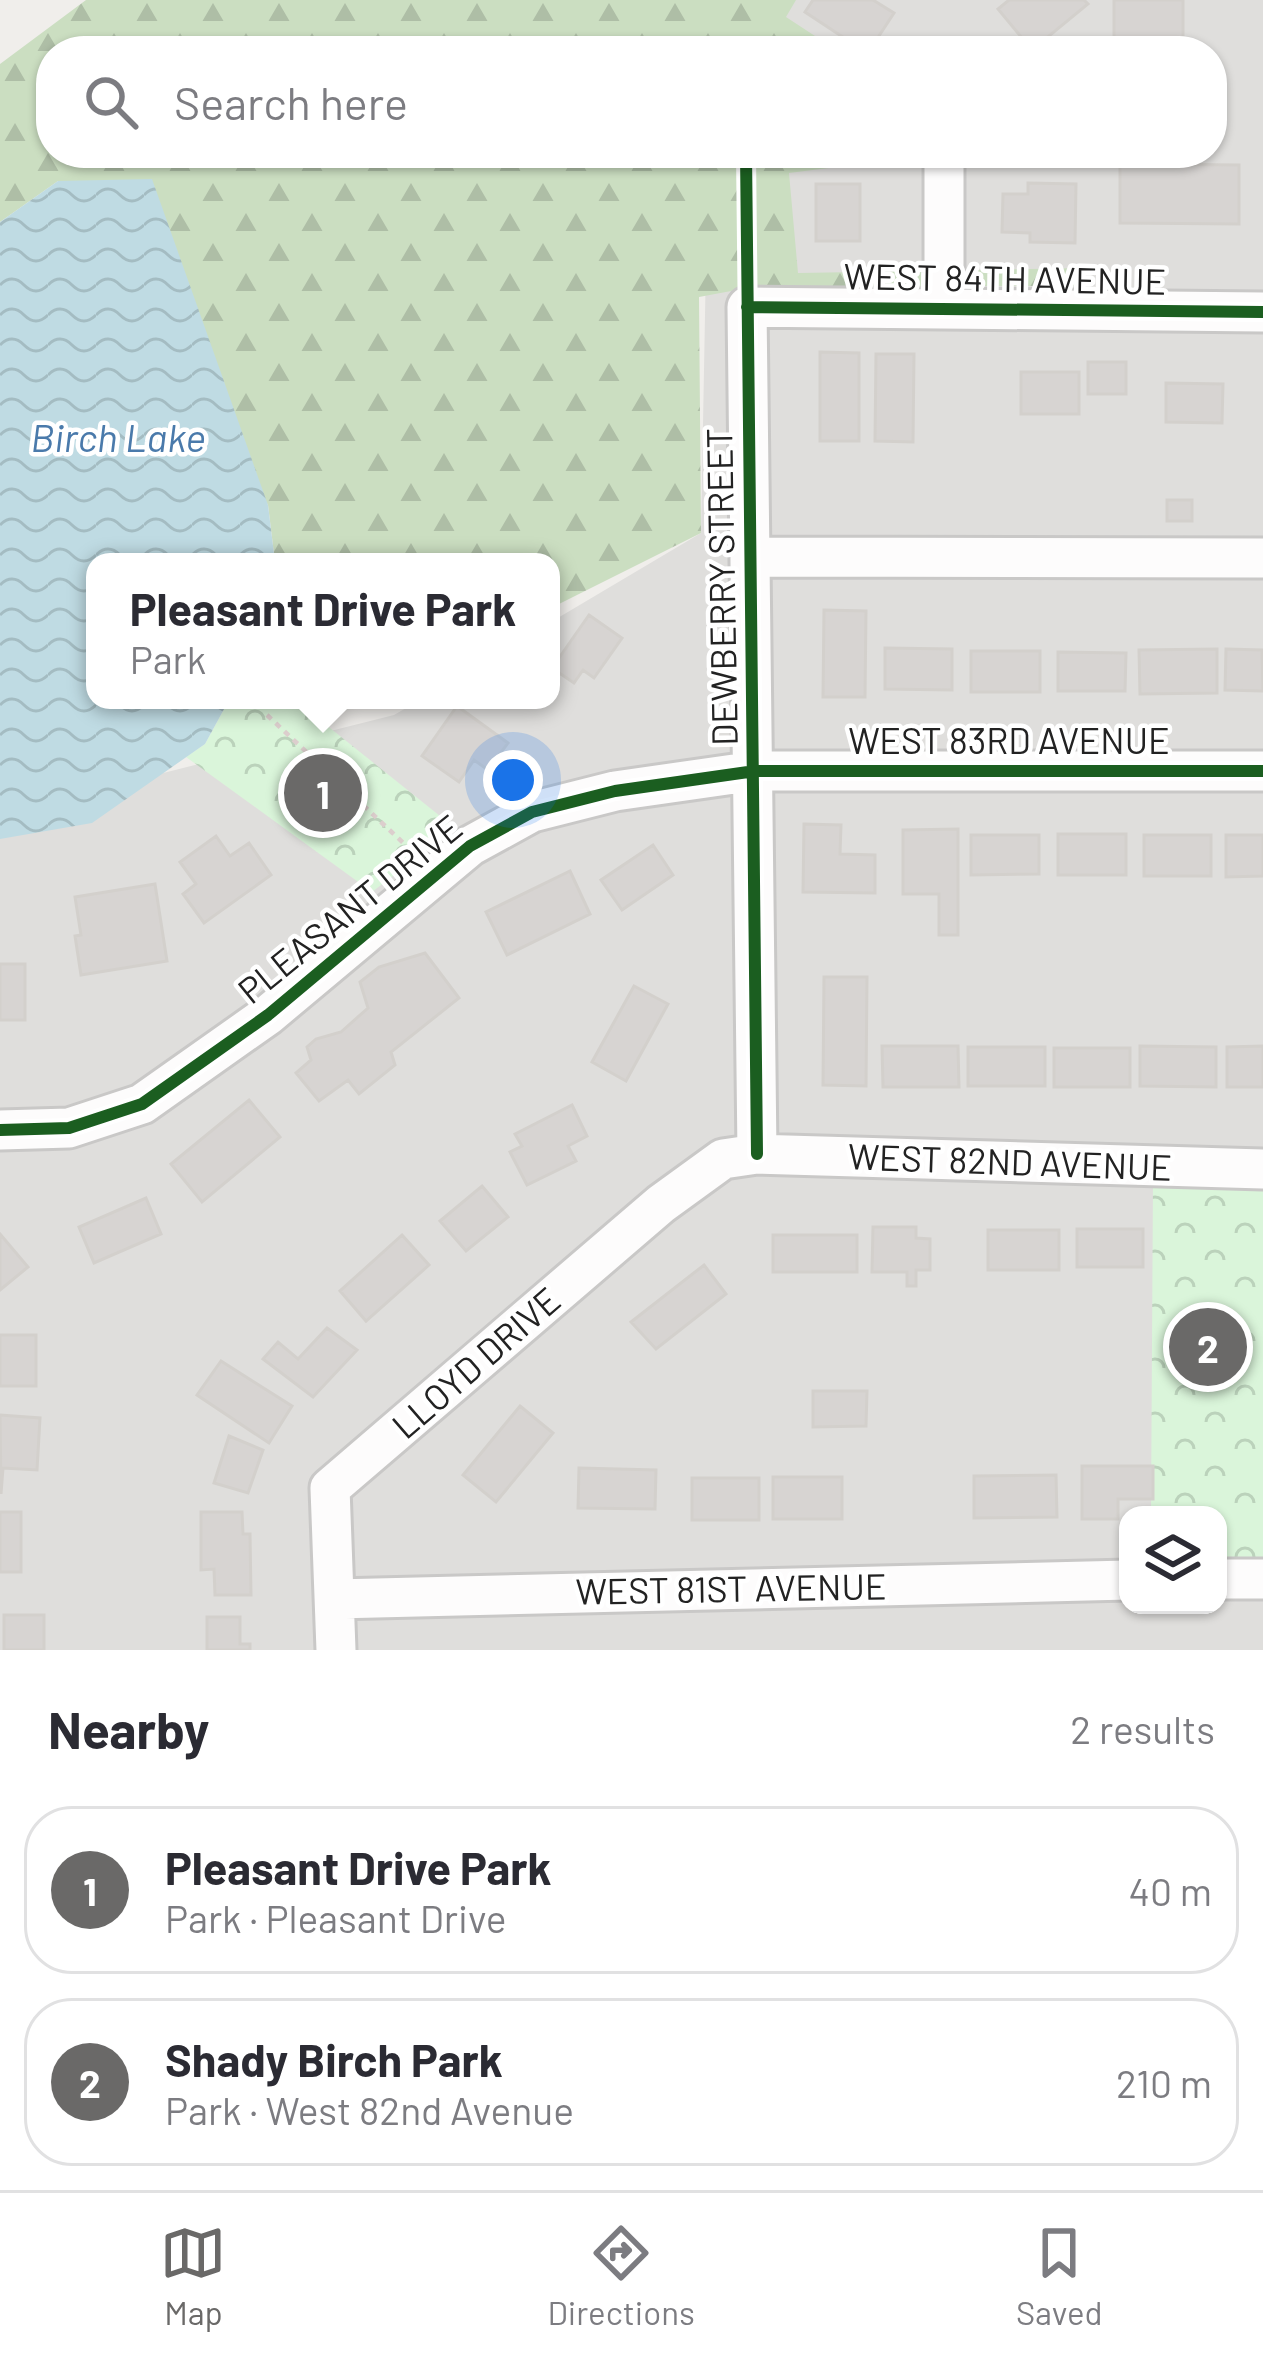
<!DOCTYPE html>
<meta charset="utf-8">
<style>
:root{--surface:#fff;--page:#f2f2f3;--text:#2b2b33;--muted:#7c7c81;--line:#e1e1e2;--accent:#6a6968}
body{margin:0;font-family:Barlow,sans-serif;background:var(--page);color:var(--text)}
.controls{position:absolute;right:36px;bottom:36px;display:grid;overflow:hidden;border-radius:24px;box-shadow:0 3px 9px #0004}
.controls button{width:108px;height:108px;display:grid;place-items:center;padding:0;border:0;border-bottom:3px solid var(--line);background:var(--surface);color:var(--text);font:60px sans-serif}
.you{position:absolute;left:513px;top:780px;width:42px;height:42px;margin:-30px;border:9px solid #fff;border-radius:50%;background:#1a73e8;box-shadow:0 0 0 18px #1a73e833}
.badge{display:grid;place-items:center;width:78px;height:78px;border-radius:50%;background:var(--accent);color:#fff;font-size:39px;font-weight:700}
.pin{position:absolute;translate:-50% -50%;border:6px solid #fff;box-shadow:0 3px 12px #0006}
.popup{position:absolute;left:86px;top:553px;width:474px;height:156px;box-sizing:border-box;display:grid;place-content:center;border-radius:24px;background:var(--surface);filter:drop-shadow(0 3px 9px #0005);font-size:39px;white-space:nowrap;color:var(--muted)}
.popup b{font-size:45px;color:var(--text)}
.popup::after{content:'';position:absolute;left:50%;top:100%;margin-left:-24px;border:24px solid transparent;border-top-color:var(--surface)}
.list{margin:0;padding:0;list-style:none}
h2{display:flex;justify-content:space-between;align-items:center;height:156px;margin:0;padding:0 48px;font-size:51px}
h2 small{font-size:39px;font-weight:400;color:var(--muted)}
.list li{display:grid;grid-template-columns:78px 1fr auto;gap:36px;align-items:center;box-sizing:border-box;height:168px;margin:0 24px 24px;padding:0 24px;border:3px solid var(--line);border-radius:48px}
.list b{display:block;font-size:45px;white-space:nowrap}
.list p{margin:0;font-size:39px;white-space:nowrap;color:var(--muted)}
.list em{font-size:39px;font-style:normal;color:var(--muted)}
.icon{flex:none;width:66px;height:66px;fill:none;stroke:currentColor;stroke-width:2;stroke-linecap:round;stroke-linejoin:round}
.map{position:relative;flex:none;width:1263px;height:1650px;overflow:hidden}
.search{position:absolute;background:var(--surface);box-shadow:0 3px 9px #0004;left:36px;right:36px;top:36px;height:132px;display:flex;align-items:center;gap:30px;box-sizing:border-box;padding:0 42px;border-radius:48px;color:var(--muted);font-size:45px}
.sheet{height:540px;background:var(--surface)}
nav{display:flex;justify-content:space-around;align-items:center;box-sizing:border-box;height:168px;border-top:3px solid var(--line);background:var(--surface);font-size:33px;color:var(--muted)}
nav a{display:grid;justify-items:center;gap:6px}
nav .on{color:var(--accent)}
.map>svg:first-child{display:block}
.residential{fill:#dfdedc;fill-rule:evenodd}
.forest{fill:url(#forest-firs)}
.park{fill:url(#park-crowns)}
.water{fill:url(#water-waves)}
.building{fill:#d7d4d2;stroke:#d3d0cc;stroke-width:3}
.lines{fill:none;stroke-linecap:round;stroke-linejoin:round}
.minor-casing{stroke:#c9c8c7;stroke-width:45}
.path{stroke:#dccecd;stroke-width:4.5;stroke-dasharray:6 6;stroke-linecap:butt}
.minor{stroke:#fdfcfc;stroke-width:39}
.cycleway-casing{stroke:#fff;stroke-width:20}
.cycleway{stroke:#1b5e20;stroke-width:12}
.labels{text-anchor:middle;stroke-width:9;stroke-linejoin:round;paint-order:stroke}
.street-label{font-size:36px;fill:#222;stroke:#fff}
.water-label{font-size:39px;font-style:italic;fill:#4a7aab;stroke:#fff}
</style>
<div class="map">
<svg width="1263" height="1650" viewBox="0 0 1263 1650">
<defs>
<pattern id="forest-firs" width="22" height="20" patternUnits="userSpaceOnUse" patternTransform="scale(3)"><rect width="22" height="20" fill="#cbdec1"/><path d="M5 1l3.5 6h-7zM16 11l3.5 6h-7z" fill="#aebea6"/></pattern>
<pattern id="park-crowns" width="20" height="18" patternUnits="userSpaceOnUse" patternTransform="scale(3)"><rect width="20" height="18" fill="#daf5da"/><path d="M2 6a3 3 0 1 1 6 0M12 15a3 3 0 1 1 6 0" fill="none" stroke="#bbd2bb"/></pattern>
<pattern id="water-waves" width="16" height="10" patternUnits="userSpaceOnUse" patternTransform="scale(3)"><rect width="16" height="10" fill="#bfdbe3"/><path d="M0 5q4-4 8 0t8 0" fill="none" stroke="#a4bcc2"/></pattern>
</defs>
<rect width="100%" height="100%" fill="#f0eeeb"/>
<path class="residential" d="M711,0H1263V1650H0V814L394,715L420,700H551V622L701,533L708,153H1212V51H710ZM1128,1515H1218V1605H1128Z"/>
<path class="forest" d="M86,0H796L786,17L838,51H51V153H905L908,158L789,173L798,273L1085,268L1086,286H758L699,297L701,533L551,608V562H275L268,505L58,181L0,222V64Z"/>
<path class="park" d="M229,700H295L455,828L372,892L186,757L205,744Z
M1153,1179H1263V1564H1218V1515H1151Z"/>
<path class="water" d="M152,179L268,505L275,562H95V700H229L205,744L92,823L0,839V222L58,181Z"/>
<path class="building" d="M813,0H873L894,13L869,51H864L805,12Z
M1009,0H1084L1088,4L1032,50L998,9Z
M1114,0H1183V44L1114,45Z
M1028,153H1079V163H1028Z
M1120,164L1239,165V224L1120,223Z
M1028,183L1076,184L1075,243L1030,242V233L1002,232L1003,194H1028Z
M816,184H860V241H816Z
M820,352L859,353V441H820Z
M876,354H914L913,442L875,441Z
M1088,362H1126V394H1088Z
M1021,372H1079V414H1021Z
M1166,383L1223,384L1222,423L1166,422Z
M1167,500H1192V521H1167Z
M824,610L866,611L865,697H823Z
M589,615L622,638L594,678L583,670L574,683L552,668Z
M885,648L952,649V690L885,689Z
M1217,649V693L1140,694L1139,650Z
M1226,649L1262,650L1263,691L1225,690Z
M971,651H1040V692H971Z
M1058,652L1126,653L1125,691H1058Z
M457,706L508,743L488,770L474,760L459,782L422,756Z
M804,824L841,825L840,854L875,855V893L803,892Z
M958,829V935H939V894H903V830Z
M1058,834H1126V875H1058Z
M971,835H1039V874L971,875Z
M1144,835H1211V876H1144Z
M1226,835H1263V876L1226,877Z
M216,836L230,856L249,843L271,875L204,923L183,894L196,884L180,862Z
M653,845L673,875L622,910L601,880Z
M570,871L590,914L507,955L486,912Z
M155,884L167,961L81,975L75,936L81,935L75,897Z
M425,953L459,998L391,1052L395,1065L359,1094L348,1080L319,1101L296,1073L311,1060L307,1047L316,1039L341,1032L368,1008L360,982L379,967Z
M0,964H25V1020H0Z
M824,977H867L866,1086L823,1085Z
M634,986L668,1004L626,1081L592,1062Z
M882,1046H958L959,1087H883Z
M1140,1046L1216,1047V1087L1140,1086Z
M1263,1046V1087H1227V1047Z
M968,1047H1045V1086H968Z
M1054,1048H1130V1087H1054Z
M249,1100L280,1137L202,1202L171,1164Z
M572,1105L587,1136L568,1146L576,1161L527,1185L510,1152L522,1146L515,1134Z
M482,1186L508,1217L466,1251L440,1221Z
M146,1198L161,1234L94,1263L79,1227Z
M873,1227H916V1238L930,1239V1270H916V1286H907V1272H872Z
M1077,1229H1143V1267H1077Z
M988,1230H1059V1270H988Z
M0,1234L28,1267L0,1290Z
M402,1235L429,1265L366,1321L340,1291Z
M773,1235H857V1272H773Z
M704,1265L726,1294L656,1349L631,1322Z
M327,1328L357,1350L313,1397L263,1359L278,1342L298,1359Z
M0,1335H36V1386H0Z
M221,1361L292,1406L269,1443L197,1395Z
M813,1391H867L866,1426L813,1427Z
M520,1406L553,1433L496,1502L463,1475Z
M0,1415L40,1418L37,1470L3,1468L1,1494Z
M229,1436L263,1450L248,1493L214,1483Z
M1082,1466H1153V1499H1118V1519H1082Z
M579,1468L656,1470L655,1509L578,1508Z
M1056,1475L1057,1517L974,1518V1476Z
M773,1477H842V1519H773Z
M692,1478H759V1520H692Z
M0,1512H21V1572H0Z
M201,1512H242L243,1534H250L251,1595H215L214,1569L201,1570Z
M4,1615H44V1650H4Z
M207,1617H240V1644H250V1650H207Z"/>
<g class="lines">
<defs>
<path id="minor" d="M944,153V308
M751,557L1263,558
M0,1130L69,1128L142,1104L268,1015L470,846L532,812L615,791L755,771H1263
M757,1154L747,307L1263,312
M1218,1579H1263
M335,1599L1128,1580
M336,1650L330,1488L661,1204L723,1159L757,1154L1263,1169"/>
</defs>
<use href="#minor" class="minor-casing"/>
<path class="path" d="M267,715L414,853"/>
<use href="#minor" class="minor"/>
<defs>
<path id="cycleway" d="M746,153L757,1154
M747,307L1263,312
M0,1130L69,1128L142,1104L268,1015L470,846L532,812L615,791L755,771H1263"/>
</defs>
<use href="#cycleway" class="cycleway-casing"/>
<use href="#cycleway" class="cycleway"/>
</g>
<g class="labels">
<g class="street-label">
<text transform="translate(1005 279) rotate(1)" y="13">WEST 84TH AVENUE</text>
<text transform="translate(722 587) rotate(-91)" y="13">DEWBERRY STREET</text>
<text x="1009" y="754">WEST 83RD AVENUE</text>
<text transform="translate(350 909) rotate(-39)" y="13">PLEASANT DRIVE</text>
<text transform="translate(1010 1162) rotate(2)" y="13">WEST 82ND AVENUE</text>
<text transform="translate(476 1363) rotate(-41)" y="13">LLOYD DRIVE</text>
<text transform="translate(731 1589) rotate(-1)" y="13">WEST 81ST AVENUE</text>
</g>
<g class="water-label">
<text x="118" y="452">Birch Lake</text>
</g>
</g>
</svg>
<div class="controls">
<button><svg class="icon" aria-label="layers" viewBox="0 0 24 24"><path d="M12 4l9 5-9 5-9-5zM3 14l9 5 9-5"/></svg></button>
</div>
<div class="you"></div>
<div class="pin badge" style="left:323px;top:793px">1</div>
<div class="popup"><b>Pleasant Drive Park</b>Park</div>
<div class="pin badge" style="left:1208px;top:1347px">2</div>
<div class="search"><svg class="icon" aria-label="search" viewBox="0 0 24 24"><circle cx="10" cy="10" r="6"/><path d="M15 15l6 6"/></svg>Search here</div>
</div>
<section class="sheet">
<h2>Nearby<small>2 results</small></h2>
<ul class="list">
<li><span class="badge">1</span><div><b>Pleasant Drive Park</b><p>Park · Pleasant Drive</p></div><em>40 m</em></li>
<li><span class="badge">2</span><div><b>Shady Birch Park</b><p>Park · West 82nd Avenue</p></div><em>210 m</em></li>
</ul>
</section>
<nav>
<a class="on"><svg class="icon" aria-label="map" viewBox="0 0 24 24"><path d="M3 6l6-2 6 2 6-2v14l-6 2-6-2-6 2zM9 4v14M15 6v14"/></svg>Map</a>
<a><svg class="icon" aria-label="directions" viewBox="0 0 24 24"><path d="M12 3l9 9-9 9-9-9zM9 14v-3h6M13 9l2 2-2 2"/></svg>Directions</a>
<a><svg class="icon" aria-label="saved" viewBox="0 0 24 24"><path d="M7 4h10v16l-5-4-5 4z"/></svg>Saved</a>
</nav>
